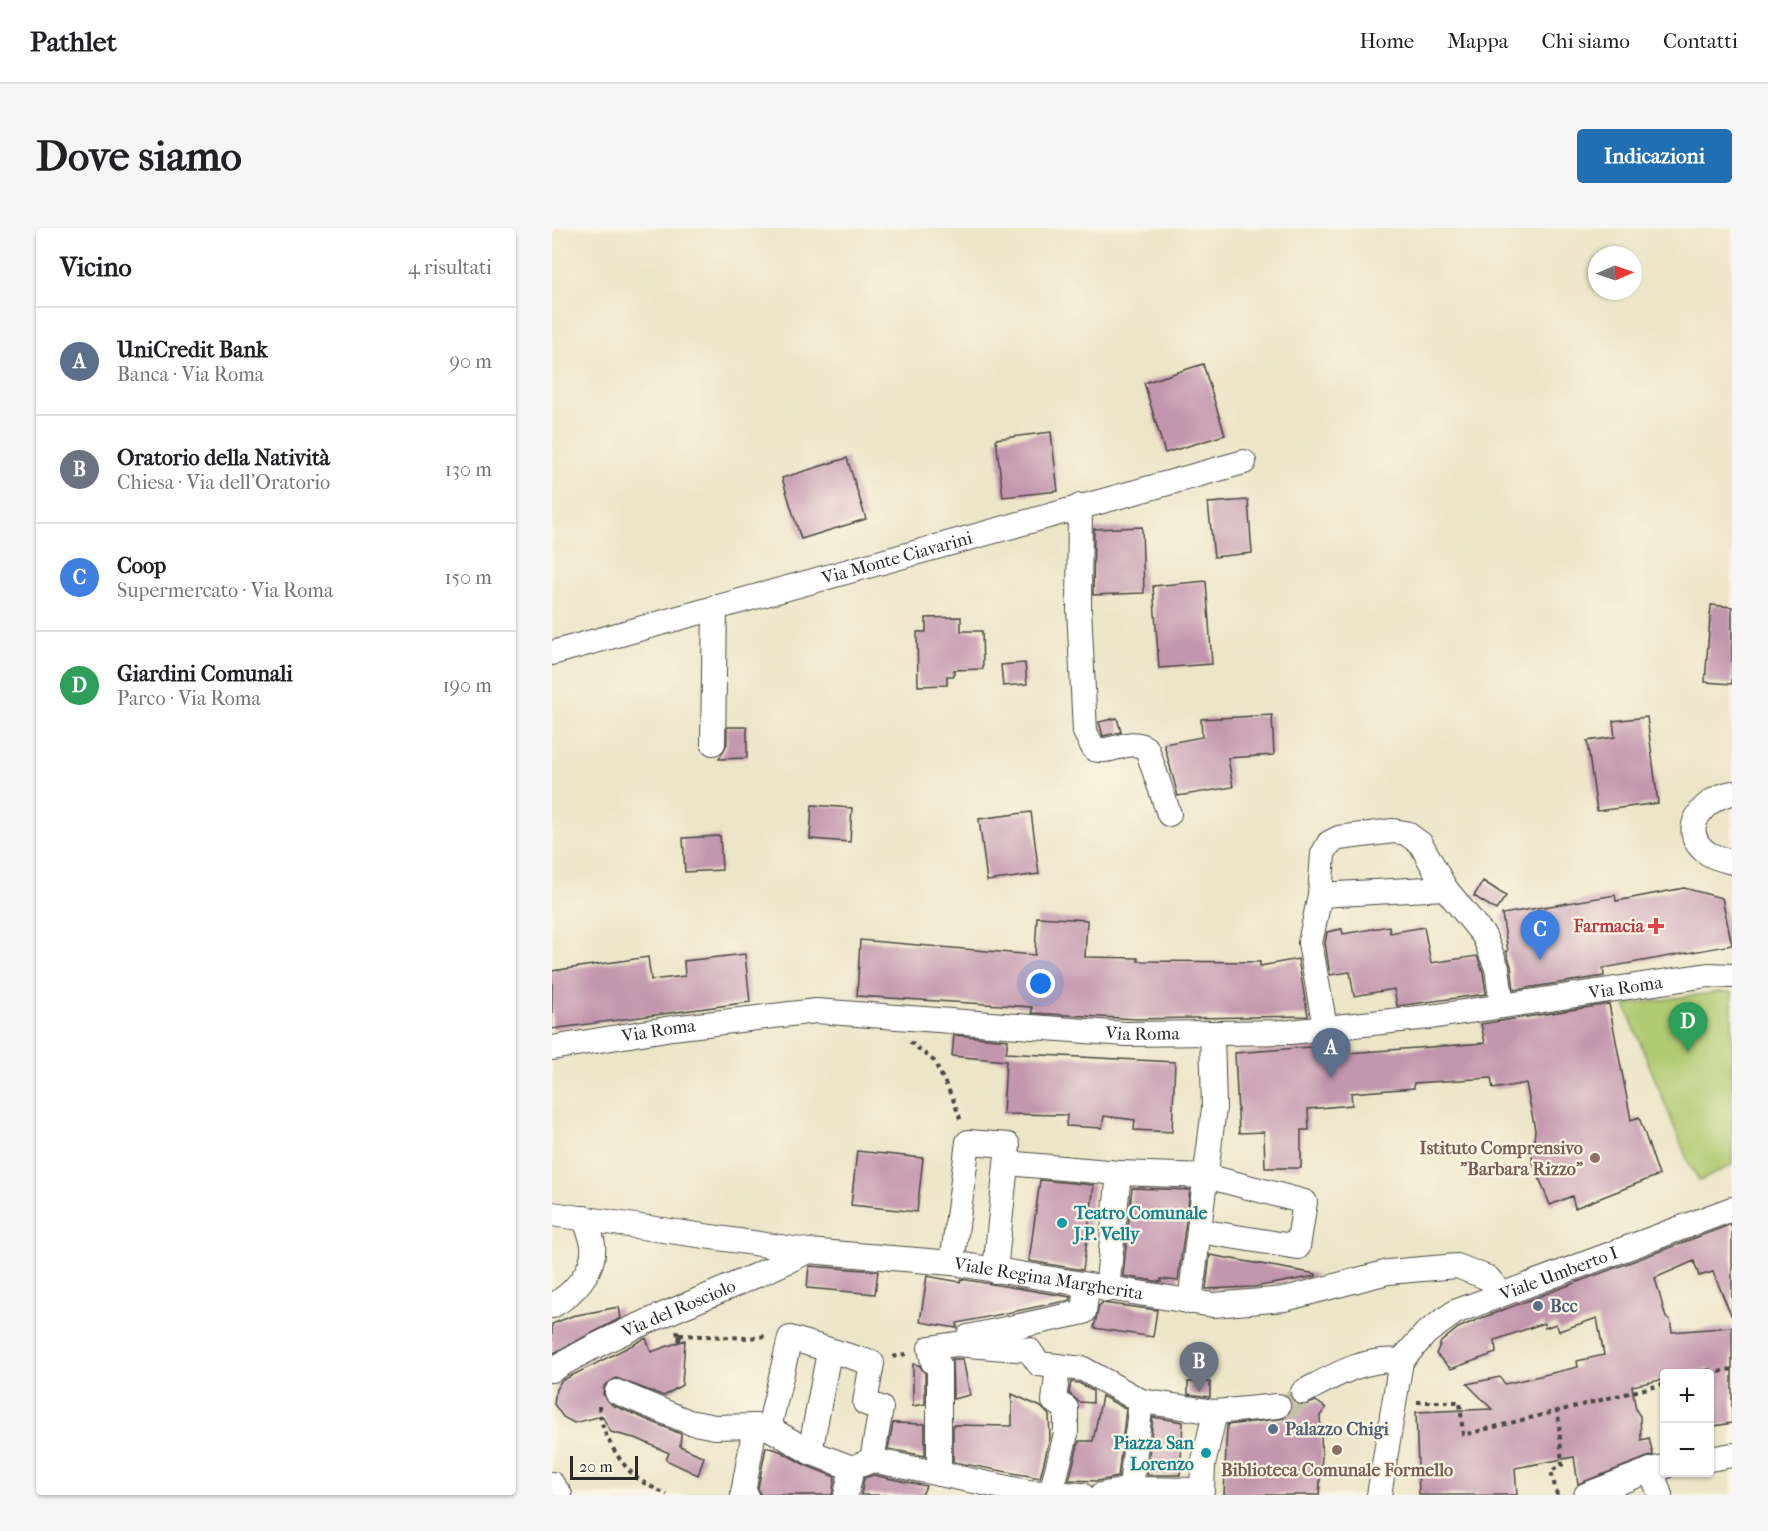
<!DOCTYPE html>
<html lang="it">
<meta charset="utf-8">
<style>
:root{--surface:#fff;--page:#f6f6f6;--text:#202124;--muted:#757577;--line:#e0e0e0;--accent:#1f6fb2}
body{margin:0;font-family:"IM FELL French Canon",serif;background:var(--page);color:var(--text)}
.controls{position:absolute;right:18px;bottom:18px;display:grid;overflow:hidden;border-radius:6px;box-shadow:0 2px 4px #0004}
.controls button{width:54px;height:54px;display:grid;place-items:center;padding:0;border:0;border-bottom:2px solid var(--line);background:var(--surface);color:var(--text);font:30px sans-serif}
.compass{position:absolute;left:1036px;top:18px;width:54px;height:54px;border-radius:50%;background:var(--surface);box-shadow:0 2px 4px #0004;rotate:88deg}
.scale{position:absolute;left:18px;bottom:15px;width:68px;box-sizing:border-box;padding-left:6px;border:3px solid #2b2b2b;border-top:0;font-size:16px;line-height:21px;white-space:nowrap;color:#2b2b2b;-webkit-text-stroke:4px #fcf5e5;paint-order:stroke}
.you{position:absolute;left:489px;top:756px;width:21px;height:21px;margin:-15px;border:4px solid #fff;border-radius:50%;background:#1a73e8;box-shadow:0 0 0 9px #1a73e833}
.badge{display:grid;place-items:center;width:39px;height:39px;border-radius:50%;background:var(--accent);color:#fff;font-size:20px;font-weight:700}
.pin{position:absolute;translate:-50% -50px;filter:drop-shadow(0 2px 3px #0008)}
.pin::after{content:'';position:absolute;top:32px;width:21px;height:18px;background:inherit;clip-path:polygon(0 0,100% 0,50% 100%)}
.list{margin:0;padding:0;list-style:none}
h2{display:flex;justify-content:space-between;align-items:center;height:78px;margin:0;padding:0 24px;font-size:26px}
h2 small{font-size:20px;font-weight:400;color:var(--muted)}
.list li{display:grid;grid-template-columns:39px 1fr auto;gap:18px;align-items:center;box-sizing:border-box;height:108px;padding:0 24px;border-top:2px solid var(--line)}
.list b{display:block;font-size:22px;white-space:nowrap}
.list p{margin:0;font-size:20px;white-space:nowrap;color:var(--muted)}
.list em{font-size:20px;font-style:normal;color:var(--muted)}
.map{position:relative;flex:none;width:1180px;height:1267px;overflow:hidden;border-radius:6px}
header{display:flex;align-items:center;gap:36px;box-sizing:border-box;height:84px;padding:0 30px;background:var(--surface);border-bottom:2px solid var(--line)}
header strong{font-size:28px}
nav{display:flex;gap:33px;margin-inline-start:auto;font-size:21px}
.intro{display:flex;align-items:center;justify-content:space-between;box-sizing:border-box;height:144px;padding:0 36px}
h1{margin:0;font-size:42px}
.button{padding:15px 27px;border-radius:6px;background:var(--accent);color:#fff;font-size:21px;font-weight:700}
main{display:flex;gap:36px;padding:0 36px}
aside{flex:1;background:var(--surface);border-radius:6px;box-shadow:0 2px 4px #0004}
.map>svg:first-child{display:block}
.green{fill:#b0cb72;stroke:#6e7b4e;stroke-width:1.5}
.building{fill:#c296ae}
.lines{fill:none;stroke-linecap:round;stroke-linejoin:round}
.minor-tunnel{stroke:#c5c0a8;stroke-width:24;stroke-dasharray:24 12;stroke-linecap:butt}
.minor-casing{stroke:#484742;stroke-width:26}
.path{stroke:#484742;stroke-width:4;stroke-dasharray:4.5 4.5;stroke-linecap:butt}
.minor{stroke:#fff;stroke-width:24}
.health-dot{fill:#e0444e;stroke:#fcf5e5;stroke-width:2}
.education-dot{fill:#8d6e63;stroke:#fcf5e5;stroke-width:2}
.culture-dot{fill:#0f9aa8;stroke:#fcf5e5;stroke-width:2}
.service-dot{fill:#5c6f8a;stroke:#fcf5e5;stroke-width:2}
.labels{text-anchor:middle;stroke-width:4.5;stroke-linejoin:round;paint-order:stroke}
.street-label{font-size:18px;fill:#2b2b2b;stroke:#fcf5e5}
.health-label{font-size:18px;font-weight:bold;fill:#be3a42;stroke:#fcf5e5;text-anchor:end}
.education-label{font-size:18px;font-weight:bold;fill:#785e54;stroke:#fcf5e5;text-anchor:end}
.culture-label{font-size:18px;font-weight:bold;fill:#0d838f;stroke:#fcf5e5;text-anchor:start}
.service-label{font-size:18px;font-weight:bold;fill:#4e5e75;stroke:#fcf5e5;text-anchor:start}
</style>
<header>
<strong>Pathlet</strong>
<nav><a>Home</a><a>Mappa</a><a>Chi siamo</a><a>Contatti</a></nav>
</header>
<div class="intro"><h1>Dove siamo</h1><a class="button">Indicazioni</a></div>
<main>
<aside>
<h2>Vicino<small>4 risultati</small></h2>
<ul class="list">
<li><span class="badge" style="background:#5c6f8a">A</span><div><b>UniCredit Bank</b><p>Banca · Via Roma</p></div><em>90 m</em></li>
<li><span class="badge" style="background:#6b7280">B</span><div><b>Oratorio della Natività</b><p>Chiesa · Via dell'Oratorio</p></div><em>130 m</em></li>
<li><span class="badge" style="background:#3f7fe0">C</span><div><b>Coop</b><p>Supermercato · Via Roma</p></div><em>150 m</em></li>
<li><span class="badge" style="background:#2e9e5b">D</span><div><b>Giardini Comunali</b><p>Parco · Via Roma</p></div><em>190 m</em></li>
</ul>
</aside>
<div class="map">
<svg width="1180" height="1267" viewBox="0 0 1180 1267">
<rect width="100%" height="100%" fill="#fcf5e5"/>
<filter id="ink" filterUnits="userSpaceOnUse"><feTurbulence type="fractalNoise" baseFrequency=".0167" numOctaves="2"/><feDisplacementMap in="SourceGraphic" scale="12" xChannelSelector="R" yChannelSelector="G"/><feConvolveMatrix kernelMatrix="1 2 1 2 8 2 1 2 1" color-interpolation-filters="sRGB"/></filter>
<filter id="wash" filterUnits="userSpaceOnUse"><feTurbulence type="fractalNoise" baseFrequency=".008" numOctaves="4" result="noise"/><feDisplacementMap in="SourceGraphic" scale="24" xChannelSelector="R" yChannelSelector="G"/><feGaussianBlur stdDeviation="1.35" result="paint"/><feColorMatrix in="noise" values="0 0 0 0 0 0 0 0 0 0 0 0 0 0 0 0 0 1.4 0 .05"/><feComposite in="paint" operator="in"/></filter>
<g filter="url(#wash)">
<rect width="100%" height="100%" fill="#ece5c7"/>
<path class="green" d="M1166,764H1180V937L1148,953L1138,938L1073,777Z"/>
<g id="blocks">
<path class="building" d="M651,136L673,207L613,225L592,155Z
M499,204L506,263L451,269L444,211Z
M295,230L314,291L249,311L230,250Z
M696,272L700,325L662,329L656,275Z
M590,299L592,365L541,367L542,301Z
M654,353L660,436L607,440L601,358Z
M1159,377L1180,379V456L1153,454Z
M409,389V403H430L431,441L402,442V448H395V457L366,458L365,404H374V390Z
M473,435L475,456L451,458L449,437Z
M720,487L722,527L676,530L681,559L626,568L612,516L650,509L649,491Z
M1095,489L1106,575L1045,583L1035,513L1063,509L1061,493Z
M565,490L569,504L551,508L547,494Z
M175,499H195V530L167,531L175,516Z
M260,577L300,580L298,614L258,611Z
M479,584L487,646L435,653L427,591Z
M168,608L170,642L133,644L131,610Z
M931,653L954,668L944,682L922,668Z
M1132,660L1170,670L1180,717L1051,740L1052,748L962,762L959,738L954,723H956L950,686L1063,667L1064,673Z
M485,689L535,692L533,729L586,730V733L708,734V738L746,731L756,788L584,791L480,785V779L305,768L308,712L483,727Z
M837,698L838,705L872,699L879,735L925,728L931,744L934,766L845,778L842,761L802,768L798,744L778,747L773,715L775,704L790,701L791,706Z
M193,726L198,774L0,801V743L96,729L99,752L133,748L132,733Z
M1057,776L1079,892L1087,889L1107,947L1023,980L1020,968L998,977L980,932L983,902L974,855L941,861L939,850L862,855V860L799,865L800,877L756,881L757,902H749V940H713L712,904L687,905L683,825L795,816L796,825L933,815L929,796Z
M402,807L456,812L454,825L623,834L620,904L582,902L583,892L552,888L550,900L514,898L515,887L451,886L454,833L400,828Z
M305,923L371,930L365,984L299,977Z
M488,952L542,957L531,1042L477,1033Z
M580,960L638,962L626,1053L609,1051V1054L571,1048Z
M1180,996V1089L1161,1044L1147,1048L1142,1033L1103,1050L1114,1090L1118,1091L1120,1104L1180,1099V1195L1162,1198L1158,1141L1113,1146V1151L1080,1158L1084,1182L1088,1188L1089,1212L1097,1210L1101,1227L1026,1256L1022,1229L963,1240L965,1267H867L864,1184L940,1181L915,1156L948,1149L953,1156L1026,1139L1025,1133L1052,1127L1045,1090L1007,1103L1004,1096L993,1100L992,1095L943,1112L944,1125L899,1141L884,1126L889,1114L906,1100L927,1091Z
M658,1027L764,1046V1048L702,1059L654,1061Z
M257,1038L326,1043L323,1066L255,1060Z
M375,1048L408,1054L409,1051L519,1069V1072L405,1095V1100L368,1094Z
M550,1075L605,1082L601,1109L542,1100L547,1078Z
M67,1079L69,1090L0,1126V1096L20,1088Z
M94,1110L99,1124L133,1112L130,1157L112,1168L64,1150L52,1158L51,1166L60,1177L129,1206L128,1218L152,1229L146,1247L114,1232L117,1225L86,1211L59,1204L50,1188L22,1195L11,1189L2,1176L4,1161L9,1153Z
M400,1131H411L418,1167L401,1171Z
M361,1136L367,1137L373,1145V1176L361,1178Z
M519,1154L527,1155L541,1163V1175L527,1174L517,1165Z
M636,1154H658V1169L636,1166Z
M737,1164L744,1176L751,1178L764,1173L774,1180L768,1188L770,1228L767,1267H672L675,1197L734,1190L740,1177L734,1167Z
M460,1166L489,1179L497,1187L498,1210L488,1250L401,1234V1197L460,1198Z
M550,1168L574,1181L566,1249L545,1253L517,1252L527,1213H541Z
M601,1189L631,1194L628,1247H595Z
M341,1195L373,1196V1228L336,1221Z
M214,1219L228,1223L253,1237L283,1249L280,1267H208L206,1260Z
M321,1247L374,1258L370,1267H309L312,1250Z"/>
</g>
</g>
<g filter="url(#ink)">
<use href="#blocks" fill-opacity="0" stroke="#484742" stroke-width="1.5"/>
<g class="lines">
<path class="minor-tunnel" d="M726,1178L740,1177L751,1164"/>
<defs>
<g id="minor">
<path d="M528,278L527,379L533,504L542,521C560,527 578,508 595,521L617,586"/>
<path id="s1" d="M0,425L692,234"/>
<path d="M161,515L163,379"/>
<path d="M1180,565C1151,570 1123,605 1157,626C1164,630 1173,632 1180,634"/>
<path d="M768,667L893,660"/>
<path d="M773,799L758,715L768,667L771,626L777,615L787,610L841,603L854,605L869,616L893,660L932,708L945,740L950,778"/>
<path id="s2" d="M0,820L120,800L264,783L574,806L738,804L885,788L1156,747L1180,748"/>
<path d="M455,935L567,945"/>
<path id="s3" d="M0,986L256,1023L400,1035L661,1077L733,1071L836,1044L905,1038L936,1050L949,1065"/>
<path d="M400,1035L416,914L456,917L443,1043"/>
<path d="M555,1062L567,945L654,948L753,974L746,1019L647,1003"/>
<path d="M638,1074L662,880L660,805"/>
<path d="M0,1078C20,1067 44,1042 41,1017C40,1008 35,999 32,990"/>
<path d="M416,1109L532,1084L535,1059"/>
<path id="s4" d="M849,1133L874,1105L903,1084L1180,981"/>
<path id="s5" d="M0,1142C80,1093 172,1066 256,1023"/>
<path d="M65,1164L137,1194L163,1199L203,1198L217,1200L258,1224L300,1240L320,1232L475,1264L530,1267"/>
<path d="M751,1164C782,1148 812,1129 849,1133"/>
<path d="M217,1200L238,1110L320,1135L313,1175L329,1180L320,1232"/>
<path d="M258,1224L277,1124"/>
<path d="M1158,1231L1180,1227"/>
<path d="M1099,1242L1108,1267"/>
<path d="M387,1246V1137L381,1134L378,1120L404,1116L477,1122L487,1136L531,1141L589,1173L663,1184"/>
<path d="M0,1256L8,1267"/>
<path d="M499,1265L514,1206V1180L502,1173L506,1139"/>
<path d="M194,1267L191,1265L203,1198"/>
<path d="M294,1267L300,1240"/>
<path d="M549,1267L578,1261L650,1262L651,1237L663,1184L726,1178"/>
<path d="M578,1267L589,1173"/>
<path d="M827,1267L849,1133"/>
<path d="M1034,1267L1099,1242L1112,1239"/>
</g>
</defs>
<use href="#minor" class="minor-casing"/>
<path class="path" d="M358,814L382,833L401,871L409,893
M125,1103L127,1112L129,1104L130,1107L196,1110L216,1108
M341,1129L357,1125
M1158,1146L1180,1141
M865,1174H908L911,1207L1112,1156
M47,1178C48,1204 67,1235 86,1251C95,1257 106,1262 115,1267
M1005,1267L999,1243L1010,1237L1006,1182"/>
<use href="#minor" class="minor"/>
</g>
</g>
<path class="health-dot" d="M1101 689h6v6h6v6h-6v6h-6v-6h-6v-6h6z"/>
<g class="education-dot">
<circle cx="1043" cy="930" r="6"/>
<circle cx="785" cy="1222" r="6"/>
</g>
<g class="culture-dot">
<circle cx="510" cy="995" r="6"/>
<circle cx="654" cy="1225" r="6"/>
</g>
<g class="service-dot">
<circle cx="986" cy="1078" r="6"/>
<circle cx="721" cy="1201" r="6"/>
</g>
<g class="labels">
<g class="street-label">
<text dy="6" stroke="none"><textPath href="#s1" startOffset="358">Via Monte Ciavarini</textPath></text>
<text dy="6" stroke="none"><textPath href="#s2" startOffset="1080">Via Roma</textPath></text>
<text dy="6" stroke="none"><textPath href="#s2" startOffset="108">Via Roma</textPath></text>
<text dy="6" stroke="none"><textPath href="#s2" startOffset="594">Via Roma</textPath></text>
<text dy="6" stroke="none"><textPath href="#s4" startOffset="184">Viale Umberto I</textPath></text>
<text dy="6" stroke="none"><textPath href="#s3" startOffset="501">Viale Regina Margherita</textPath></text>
<text dy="6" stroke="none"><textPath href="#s5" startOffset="141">Via del Rosciolo</textPath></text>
</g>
<g class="health-label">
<text x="1092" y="704">Farmacia</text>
</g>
<g class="education-label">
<text x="1031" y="926">Istituto Comprensivo<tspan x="1031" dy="21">"Barbara Rizzo"</tspan></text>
<text x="785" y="1248" text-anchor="middle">Biblioteca Comunale Formello</text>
</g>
<g class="culture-label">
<text x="522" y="991">Teatro Comunale<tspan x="522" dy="21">J.P. Velly</tspan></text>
<text x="642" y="1221" text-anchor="end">Piazza San<tspan x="642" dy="21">Lorenzo</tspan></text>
</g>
<g class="service-label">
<text x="998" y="1084">Bcc</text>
<text x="733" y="1207">Palazzo Chigi</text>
</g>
</g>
</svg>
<div class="controls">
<button>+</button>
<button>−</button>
</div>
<svg class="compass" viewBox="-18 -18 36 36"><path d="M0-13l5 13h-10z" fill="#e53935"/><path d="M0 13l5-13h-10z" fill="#757577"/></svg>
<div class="scale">20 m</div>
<div class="you"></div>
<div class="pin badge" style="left:779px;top:850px;background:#5c6f8a">A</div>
<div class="pin badge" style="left:647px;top:1164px;background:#6b7280">B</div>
<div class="pin badge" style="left:988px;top:732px;background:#3f7fe0">C</div>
<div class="pin badge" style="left:1136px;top:824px;background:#2e9e5b">D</div>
</div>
</main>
